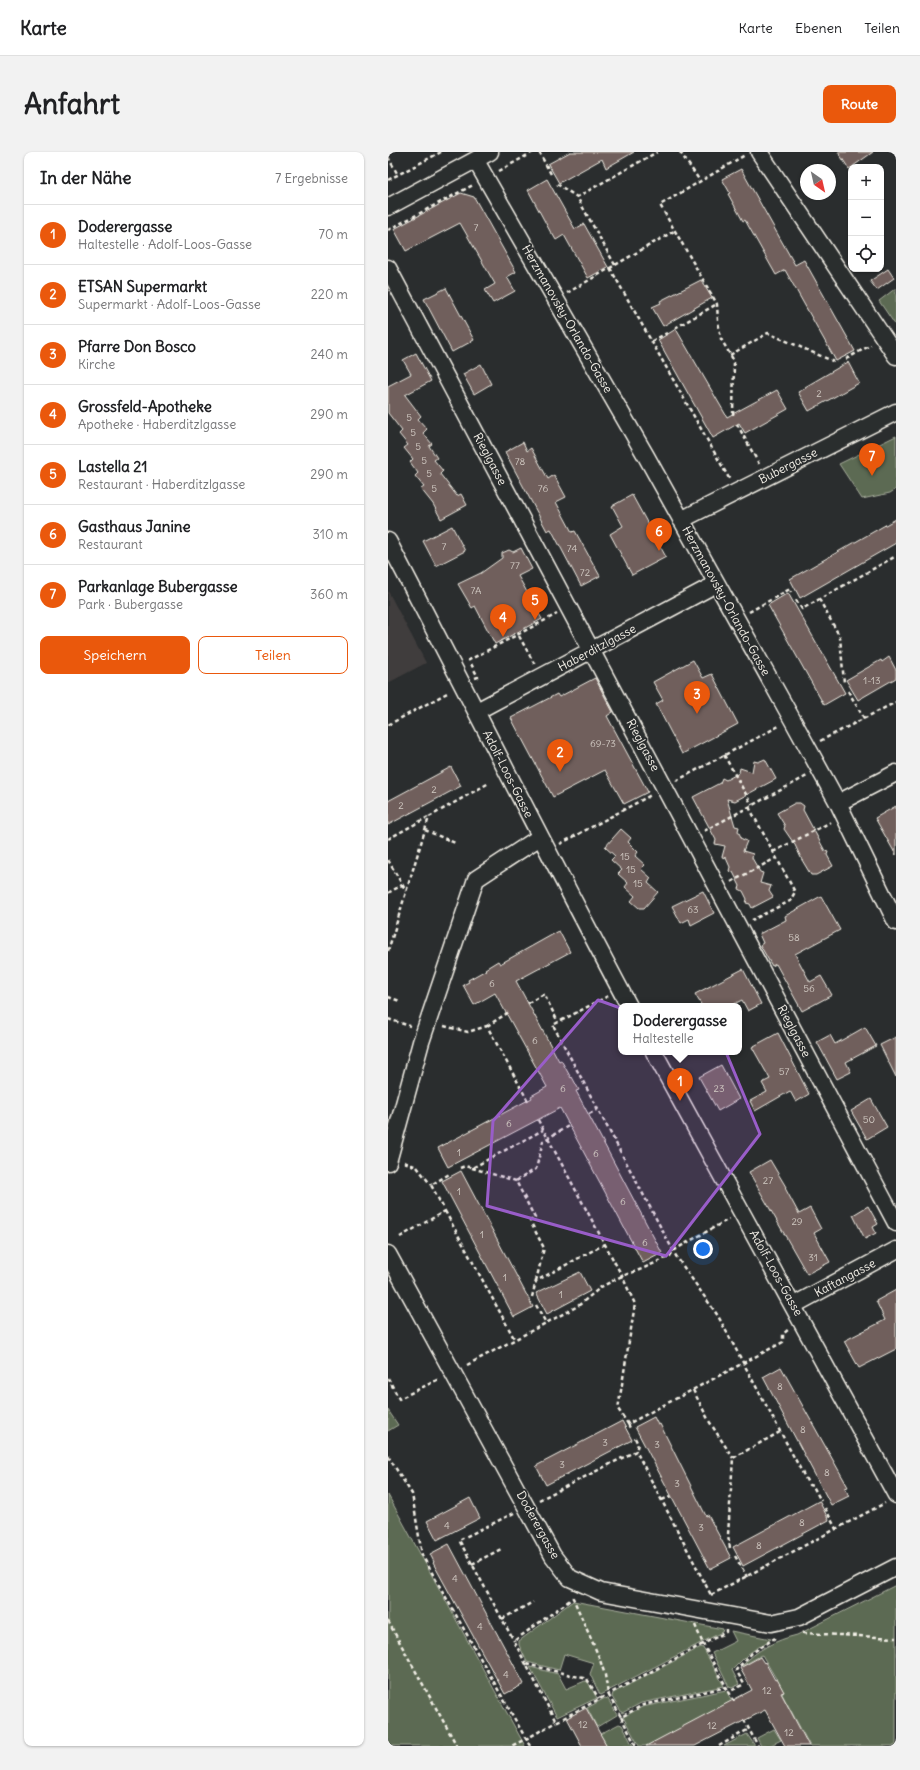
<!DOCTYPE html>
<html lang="de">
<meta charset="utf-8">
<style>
:root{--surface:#fff;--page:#f2f2f2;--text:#202124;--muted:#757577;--line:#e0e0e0;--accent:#ea580c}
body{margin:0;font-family:Delius,sans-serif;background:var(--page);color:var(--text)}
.controls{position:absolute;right:12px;top:12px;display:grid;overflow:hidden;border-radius:8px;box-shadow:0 1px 3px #0004}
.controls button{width:36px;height:36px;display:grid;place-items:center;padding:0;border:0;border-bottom:1px solid var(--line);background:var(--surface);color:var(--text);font:20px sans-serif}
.compass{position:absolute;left:412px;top:12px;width:36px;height:36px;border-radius:50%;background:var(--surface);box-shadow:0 1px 3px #0004;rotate:146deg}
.you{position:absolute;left:315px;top:1097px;width:14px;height:14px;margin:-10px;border:3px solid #fff;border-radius:50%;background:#1a73e8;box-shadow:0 0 0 6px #1a73e833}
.badge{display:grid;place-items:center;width:26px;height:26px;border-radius:50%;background:var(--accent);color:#fff;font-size:13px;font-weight:700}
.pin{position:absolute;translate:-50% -33px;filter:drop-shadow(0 1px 2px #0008)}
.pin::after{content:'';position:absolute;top:21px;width:14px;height:12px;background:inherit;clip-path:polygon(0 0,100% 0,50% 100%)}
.popup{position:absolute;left:230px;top:851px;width:124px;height:52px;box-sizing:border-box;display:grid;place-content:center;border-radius:8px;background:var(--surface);filter:drop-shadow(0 1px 3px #0005);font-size:13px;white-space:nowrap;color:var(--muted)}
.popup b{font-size:15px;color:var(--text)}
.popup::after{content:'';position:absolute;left:50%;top:100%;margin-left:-8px;border:8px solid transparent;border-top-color:var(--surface)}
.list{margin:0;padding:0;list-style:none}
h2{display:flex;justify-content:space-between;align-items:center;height:52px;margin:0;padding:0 16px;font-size:17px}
h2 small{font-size:13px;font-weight:400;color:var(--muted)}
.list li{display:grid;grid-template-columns:26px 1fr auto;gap:12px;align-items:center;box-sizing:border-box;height:60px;padding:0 16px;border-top:1px solid var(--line)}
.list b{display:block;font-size:15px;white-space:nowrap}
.list p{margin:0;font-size:13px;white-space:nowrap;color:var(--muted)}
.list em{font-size:13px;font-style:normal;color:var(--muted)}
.actions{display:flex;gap:8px;padding:12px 16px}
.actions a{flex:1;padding:9px 0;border:1px solid var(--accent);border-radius:8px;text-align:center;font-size:14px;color:var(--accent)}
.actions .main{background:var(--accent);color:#fff}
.icon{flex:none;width:22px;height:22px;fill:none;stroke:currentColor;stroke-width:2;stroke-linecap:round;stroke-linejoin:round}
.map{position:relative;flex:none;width:508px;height:1594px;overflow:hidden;border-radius:8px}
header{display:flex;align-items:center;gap:24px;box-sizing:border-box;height:56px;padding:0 20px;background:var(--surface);border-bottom:1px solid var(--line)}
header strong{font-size:19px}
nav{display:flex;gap:22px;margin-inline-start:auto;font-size:14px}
.intro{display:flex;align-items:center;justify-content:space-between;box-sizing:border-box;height:96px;padding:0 24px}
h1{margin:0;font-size:28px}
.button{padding:10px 18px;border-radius:8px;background:var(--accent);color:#fff;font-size:14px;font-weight:700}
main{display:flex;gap:24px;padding:0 24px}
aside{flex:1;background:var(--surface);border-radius:8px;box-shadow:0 1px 3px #0004}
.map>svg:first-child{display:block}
.built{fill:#3f3c3c}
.green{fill:#5b6a52;stroke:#a8ae9d}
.building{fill:#705e5b;stroke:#f4f1e8}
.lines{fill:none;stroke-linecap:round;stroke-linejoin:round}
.minor-casing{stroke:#f4f1e8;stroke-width:19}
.path{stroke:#f4f1e8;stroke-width:2.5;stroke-dasharray:4 3;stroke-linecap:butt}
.minor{stroke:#2a2d2e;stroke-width:16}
.marked{fill:#995dc9;fill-opacity:0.2;stroke:#995dc9;stroke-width:3;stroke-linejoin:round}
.labels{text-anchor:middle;stroke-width:3.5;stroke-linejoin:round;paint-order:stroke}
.number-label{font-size:10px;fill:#d3ccc5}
.street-label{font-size:12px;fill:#f4f1e8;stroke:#2a2d2e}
</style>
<header>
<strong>Karte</strong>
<nav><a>Karte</a><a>Ebenen</a><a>Teilen</a></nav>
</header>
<div class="intro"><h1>Anfahrt</h1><a class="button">Route</a></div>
<main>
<aside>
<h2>In der Nähe<small>7 Ergebnisse</small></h2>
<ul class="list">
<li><span class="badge">1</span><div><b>Doderergasse</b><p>Haltestelle · Adolf-Loos-Gasse</p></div><em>70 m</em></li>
<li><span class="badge">2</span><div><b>ETSAN Supermarkt</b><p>Supermarkt · Adolf-Loos-Gasse</p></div><em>220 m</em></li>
<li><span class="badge">3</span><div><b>Pfarre Don Bosco</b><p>Kirche</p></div><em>240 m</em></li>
<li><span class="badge">4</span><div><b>Grossfeld-Apotheke</b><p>Apotheke · Haberditzlgasse</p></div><em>290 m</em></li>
<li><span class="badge">5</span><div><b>Lastella 21</b><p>Restaurant · Haberditzlgasse</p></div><em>290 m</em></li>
<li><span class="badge">6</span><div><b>Gasthaus Janine</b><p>Restaurant</p></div><em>310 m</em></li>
<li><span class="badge">7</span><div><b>Parkanlage Bubergasse</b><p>Park · Bubergasse</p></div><em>360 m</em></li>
</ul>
<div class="actions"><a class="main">Speichern</a><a>Teilen</a></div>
</aside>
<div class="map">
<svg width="508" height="1594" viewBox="0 0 508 1594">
<rect width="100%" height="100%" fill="#2a2d2e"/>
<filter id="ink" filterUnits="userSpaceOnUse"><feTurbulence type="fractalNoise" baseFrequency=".025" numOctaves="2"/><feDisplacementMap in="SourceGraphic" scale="8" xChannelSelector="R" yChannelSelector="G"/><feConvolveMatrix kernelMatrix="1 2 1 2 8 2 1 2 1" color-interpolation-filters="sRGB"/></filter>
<g filter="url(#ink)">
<path class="built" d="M0,439L38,511L0,531Z"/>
<path class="green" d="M508,136V174L491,149Z
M508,284V337L502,341L474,347L451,312Z
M0,1258L10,1273L0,1279Z
M0,1343L137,1594H0Z
M508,1433V1594H422L394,1542L396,1540L374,1503L354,1514C368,1498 388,1488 409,1483Z
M185,1449L335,1477L334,1480L212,1543L202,1522L206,1511L176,1502L171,1518L139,1510L131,1493V1489Z
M343,1479L383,1487L360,1502L344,1518L351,1532L344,1536L341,1535L324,1501L348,1489Z
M313,1495L315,1496L336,1534L253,1551L234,1561L224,1545L225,1541Z
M142,1515L170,1522L178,1537L197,1529L200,1530L209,1546L169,1565Z
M338,1538L344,1549L260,1594H251L235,1565L254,1555Z
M217,1546L220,1547L229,1563L209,1575L199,1556Z
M231,1572L234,1573L245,1594H219L212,1582Z
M386,1577L393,1588L381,1594H373L369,1586Z
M359,1582L367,1594H336Z"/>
<path class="building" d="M182,0H246L218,16L214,7L171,31L160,12Z
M450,0H485L461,17Z
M353,17L407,113L416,108L467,199L448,209L397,118L388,123L357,68L355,69L340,42L342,41L334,27Z
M159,27L187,77L196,72L220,115L200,126L176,83L168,88L164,81H163L140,38Z
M73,41L86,45L128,120L119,125L127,139L105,151L97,138L107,132L72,71L18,99L6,77Z
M500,117L506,126L489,138L482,129Z
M313,128L324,146L275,174L264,155L273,151L272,149Z
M58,136L86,188L64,200L36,147Z
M288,177L339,265L389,238L400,257L357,281L351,271L325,286L270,188Z
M28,201L43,229L17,243L33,264L30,267L39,277L35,281L44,292L41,294L49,306L46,308L55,319L52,322L69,344L73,342L79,353L53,367L45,352L33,337L36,335L27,324L30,321L22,310L25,307L16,296L20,293L11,282L14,279L0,261V234L23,222L15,208Z
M460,210L471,231L421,259L410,240L418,236L417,235Z
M93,212L103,232L86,242L75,222Z
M135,290L139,299L143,296L160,327L166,323L178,345L168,350L184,380L187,379L212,424L193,434L163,377L159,379L117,300Z
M244,343L278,405L244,423L222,382L235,374L224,354Z
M508,367V391L412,446L402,427Z
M64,374L77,399L48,414L35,389Z
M133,396L144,417L130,424L154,467L107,492L87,454L84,456L70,432L93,421L114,406V401L121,398L125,400Z
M400,441L457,541L436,553L380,453Z
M501,505L508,518V526L470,548L458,528L493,508L494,510Z
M305,508L315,526L324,522L350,572L294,602L268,552L275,548L265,530Z
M207,526L225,560L219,564L260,640L236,652L217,618L165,645L123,566L169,542L171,545Z
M377,607L388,627L347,649L339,647L347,674L351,675L350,679L354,687L359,689L355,699L365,702L364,706L372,720L375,721L372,731L383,734L381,739L385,745L364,756L362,752L358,751L359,747L355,739L351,737L352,734L345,720L341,719L342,715L338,706L334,705L337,694L327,692L328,688L305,645L332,631L334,626L338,628L351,621L352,616L364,620L366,609L370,610Z
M63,615L73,634L0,673V649Z
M407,651H412L416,654L415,658L437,699L440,700L439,703L445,714L428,723H423L414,708L407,693L396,677L397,674L389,661Z
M508,654V703L487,666Z
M233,677L243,686L240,690L250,700L247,704L257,713L253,717L263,726L260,731L270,740L256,756H251L243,749L247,744L237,735L240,731L230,722L234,718L223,708L227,704L217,695Z
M315,739L326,761L303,773L301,767L293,771L284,754Z
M433,744L452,778L407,802L422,830L433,824L444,843L414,859L388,812L384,814L372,793L375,791L371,782L398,768L397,764Z
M171,779L182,800L128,829L171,909L173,908L183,926L184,925L191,938L188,939L274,1101L255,1111L172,956L60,1015L50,996L144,946L143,944L159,935L107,841L86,853L75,833L81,830L80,828L98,818L97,817L110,809L112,812Z
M355,817L373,852L360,859L354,848L342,854H314L307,842Z
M477,875L488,894L458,910L463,920L449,927L429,890L442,883L447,892Z
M390,881L421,942L408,950L402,939L367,959L362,949L379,940L374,931L382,927L364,895Z
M508,885V925L492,893Z
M333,913L351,947L330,959L311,925Z
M483,947L499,975L479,987L463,959Z
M382,1008L398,1035L397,1036L411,1062L422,1056L433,1077L426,1081L442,1110L419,1122L361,1020Z
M73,1019L145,1155L126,1165L54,1029Z
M480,1054L490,1072L485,1075L488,1081L477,1087L465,1063Z
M192,1120L202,1139L159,1162L148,1141Z
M508,1138V1197L471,1216L456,1189L497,1168L488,1149Z
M393,1215L460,1335L457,1336L461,1344L443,1353L375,1225Z
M266,1265L270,1273L272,1272L318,1364L320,1363L343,1406L322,1417L247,1275Z
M234,1269L244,1288L158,1333L148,1314Z
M82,1346L92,1366L49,1388L39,1369Z
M431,1349L441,1368L355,1414L345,1395Z
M61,1392L136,1532L117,1542L45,1411L46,1410L42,1402Z
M372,1505L376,1511L377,1510L387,1528L389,1527L396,1540L393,1541L421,1594H397L377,1558L307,1594H258L364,1538L352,1516Z
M198,1556L210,1578L219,1594H194L179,1566Z"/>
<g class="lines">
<defs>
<path id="minor" d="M371,0L508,204
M88,9L258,304L404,567L450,651L508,770
M0,55L102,0
M0,116L508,1071
M293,368L508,260
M0,389C81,544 159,700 241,854
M89,559L328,432
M450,651L508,621
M266,900L508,1343
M0,1010L33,890L88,727L152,685
M0,1102L165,1404L182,1426L213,1440L383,1471L411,1465L508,1415
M406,1153L508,1098"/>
</defs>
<use href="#minor" class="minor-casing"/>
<path class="path" d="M151,0L164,24
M292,0L312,29
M0,5L10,23
M111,19L145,0
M0,28L53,0
M169,32L189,45
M0,78L85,33
M227,113L189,45L269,0
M222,116L342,328
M179,141L286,79
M287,176L329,152
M264,189L279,181
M342,203L380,181L449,211
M458,207L483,193
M345,263L346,209L333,187L330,169L329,152L272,53L357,3
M349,272L371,312
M431,447L452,485L456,531
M408,448L414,457L508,404
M361,460L402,437L403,440
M131,484L147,513
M87,526L90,525L81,508L169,462
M460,539L476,566
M0,573L61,540
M432,589L508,550
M336,603L364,653
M288,629L391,574
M361,655L407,740L402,749L364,768
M37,678L67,691
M316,679L419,624
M0,687L40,665
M172,692L263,643
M385,700L443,670
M0,708L18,739
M343,730L388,706
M0,741L14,733
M0,799L41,665L101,631
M220,844L165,873L288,1104L330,1164L421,1333L425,1334L433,1349
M0,845L12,849
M140,851L156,842L170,870
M0,867L22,874
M56,874L80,880L99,874L140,949
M99,874L121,860
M201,962L210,957
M150,968L234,1124L247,1152L230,1257L240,1272L395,1190V1182L401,1177
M16,1010L29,1015L43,1033
M72,1016L77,1014L84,1016L155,978
M84,1016L128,1029
M57,1059L127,1188
M12,1085L57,1059L43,1033L63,1021
M148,1129L156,1096L142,1069L147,1066L128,1029L148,1017L155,989L182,973
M144,1145L148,1129L217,1092
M148,1153L158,1171
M79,1213L190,1154L213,1135L234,1124L254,1117L282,1104L286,1098L341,1067
M0,1226L11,1247L51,1227
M305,1238L321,1269L345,1306
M240,1272L243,1278
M247,1286L250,1292L248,1299
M0,1304L24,1342L34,1403L138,1587L123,1594
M151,1348L248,1299L323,1443
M274,1348L283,1344
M437,1356L448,1377
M126,1361L71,1388L126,1489
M342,1396L340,1383L345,1306L392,1280
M347,1404L359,1425
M84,1412L115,1396
M323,1443L497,1351
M114,1467L145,1450
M0,1469L69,1594
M307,1473L315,1492L168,1570L126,1489L185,1446L211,1505L217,1523L220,1542L233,1565L255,1553L339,1535
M338,1477V1480L315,1492L341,1540
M415,1481L508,1486
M138,1512L199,1527L211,1547
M346,1549L341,1540L356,1532L348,1518L364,1501L387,1486
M233,1565L248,1594
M356,1568L370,1594
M142,1594L138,1587L168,1570
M331,1594L361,1577"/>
<use href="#minor" class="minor"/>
</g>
</g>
<path class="marked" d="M210,848L335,893L372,982L278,1104L99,1054L105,969Z"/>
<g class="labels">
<g class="number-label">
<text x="88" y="79">7</text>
<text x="431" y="245">2</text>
<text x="21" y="269">5</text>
<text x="25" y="284">5</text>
<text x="30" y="298">5</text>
<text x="36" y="312">5</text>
<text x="132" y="313">78</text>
<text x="41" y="325">5</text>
<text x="46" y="340">5</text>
<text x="155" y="340">76</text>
<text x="56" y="398">7</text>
<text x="184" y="400">74</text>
<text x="127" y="417">77</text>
<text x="197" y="424">72</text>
<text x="88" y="442">7A</text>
<text x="484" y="532">1-13</text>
<text x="215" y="595">69-73</text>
<text x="46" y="641">2</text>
<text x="13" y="657">2</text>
<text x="237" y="708">15</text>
<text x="243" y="721">15</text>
<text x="250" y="735">15</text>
<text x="305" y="761">63</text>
<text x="406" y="789">58</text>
<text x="104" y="835">6</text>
<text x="421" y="840">56</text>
<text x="147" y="892">6</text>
<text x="396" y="923">57</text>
<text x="175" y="940">6</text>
<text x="331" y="940">23</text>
<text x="481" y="971">50</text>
<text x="121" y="975">6</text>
<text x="71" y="1004">1</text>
<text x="208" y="1005">6</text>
<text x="380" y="1032">27</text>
<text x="71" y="1043">1</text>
<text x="235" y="1053">6</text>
<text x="409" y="1073">29</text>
<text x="94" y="1086">1</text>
<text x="257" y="1094">6</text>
<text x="425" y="1109">31</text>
<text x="117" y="1129">1</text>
<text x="173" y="1146">1</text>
<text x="392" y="1238">8</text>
<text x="415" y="1281">8</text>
<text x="217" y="1294">3</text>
<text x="269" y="1296">3</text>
<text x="174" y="1316">3</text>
<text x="439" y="1324">8</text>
<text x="289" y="1335">3</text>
<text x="414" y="1374">8</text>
<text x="59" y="1377">4</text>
<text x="313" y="1379">3</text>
<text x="371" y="1397">8</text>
<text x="67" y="1430">4</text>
<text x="92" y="1478">4</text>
<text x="118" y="1526">4</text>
<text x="379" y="1542">12</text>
<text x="195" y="1576">12</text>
<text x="324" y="1577">12</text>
<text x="401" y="1584">12</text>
</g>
<g class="street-label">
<text transform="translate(179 167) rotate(60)" y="4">Herzmanovsky-Orlando-Gasse</text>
<text transform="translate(102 307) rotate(62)" y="4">Rieglgasse</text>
<text transform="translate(400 314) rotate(-27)" y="4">Bubergasse</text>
<text transform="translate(338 449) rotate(61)" y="4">Herzmanovsky-Orlando-Gasse</text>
<text transform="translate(209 496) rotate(-28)" y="4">Haberditzlgasse</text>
<text transform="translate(255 593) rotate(62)" y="4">Rieglgasse</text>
<text transform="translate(120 622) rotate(63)" y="4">Adolf-Loos-Gasse</text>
<text transform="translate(406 879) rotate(62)" y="4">Rieglgasse</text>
<text transform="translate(388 1121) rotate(61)" y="4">Adolf-Loos-Gasse</text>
<text transform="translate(457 1126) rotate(-28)" y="4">Kaftangasse</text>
<text transform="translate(150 1373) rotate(61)" y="4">Doderergasse</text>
</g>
</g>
</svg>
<div class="controls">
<button>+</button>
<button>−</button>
<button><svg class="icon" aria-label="locate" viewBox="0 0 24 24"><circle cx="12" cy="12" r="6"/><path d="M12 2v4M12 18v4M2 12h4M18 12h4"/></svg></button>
</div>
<svg class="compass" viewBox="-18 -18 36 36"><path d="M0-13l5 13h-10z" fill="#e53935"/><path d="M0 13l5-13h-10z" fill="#757577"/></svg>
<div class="you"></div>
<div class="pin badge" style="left:292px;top:949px">1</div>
<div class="popup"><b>Doderergasse</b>Haltestelle</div>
<div class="pin badge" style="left:172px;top:620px">2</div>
<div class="pin badge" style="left:309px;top:562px">3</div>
<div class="pin badge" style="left:115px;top:485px">4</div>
<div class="pin badge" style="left:147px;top:468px">5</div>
<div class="pin badge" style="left:271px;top:399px">6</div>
<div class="pin badge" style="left:484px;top:324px">7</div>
</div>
</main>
